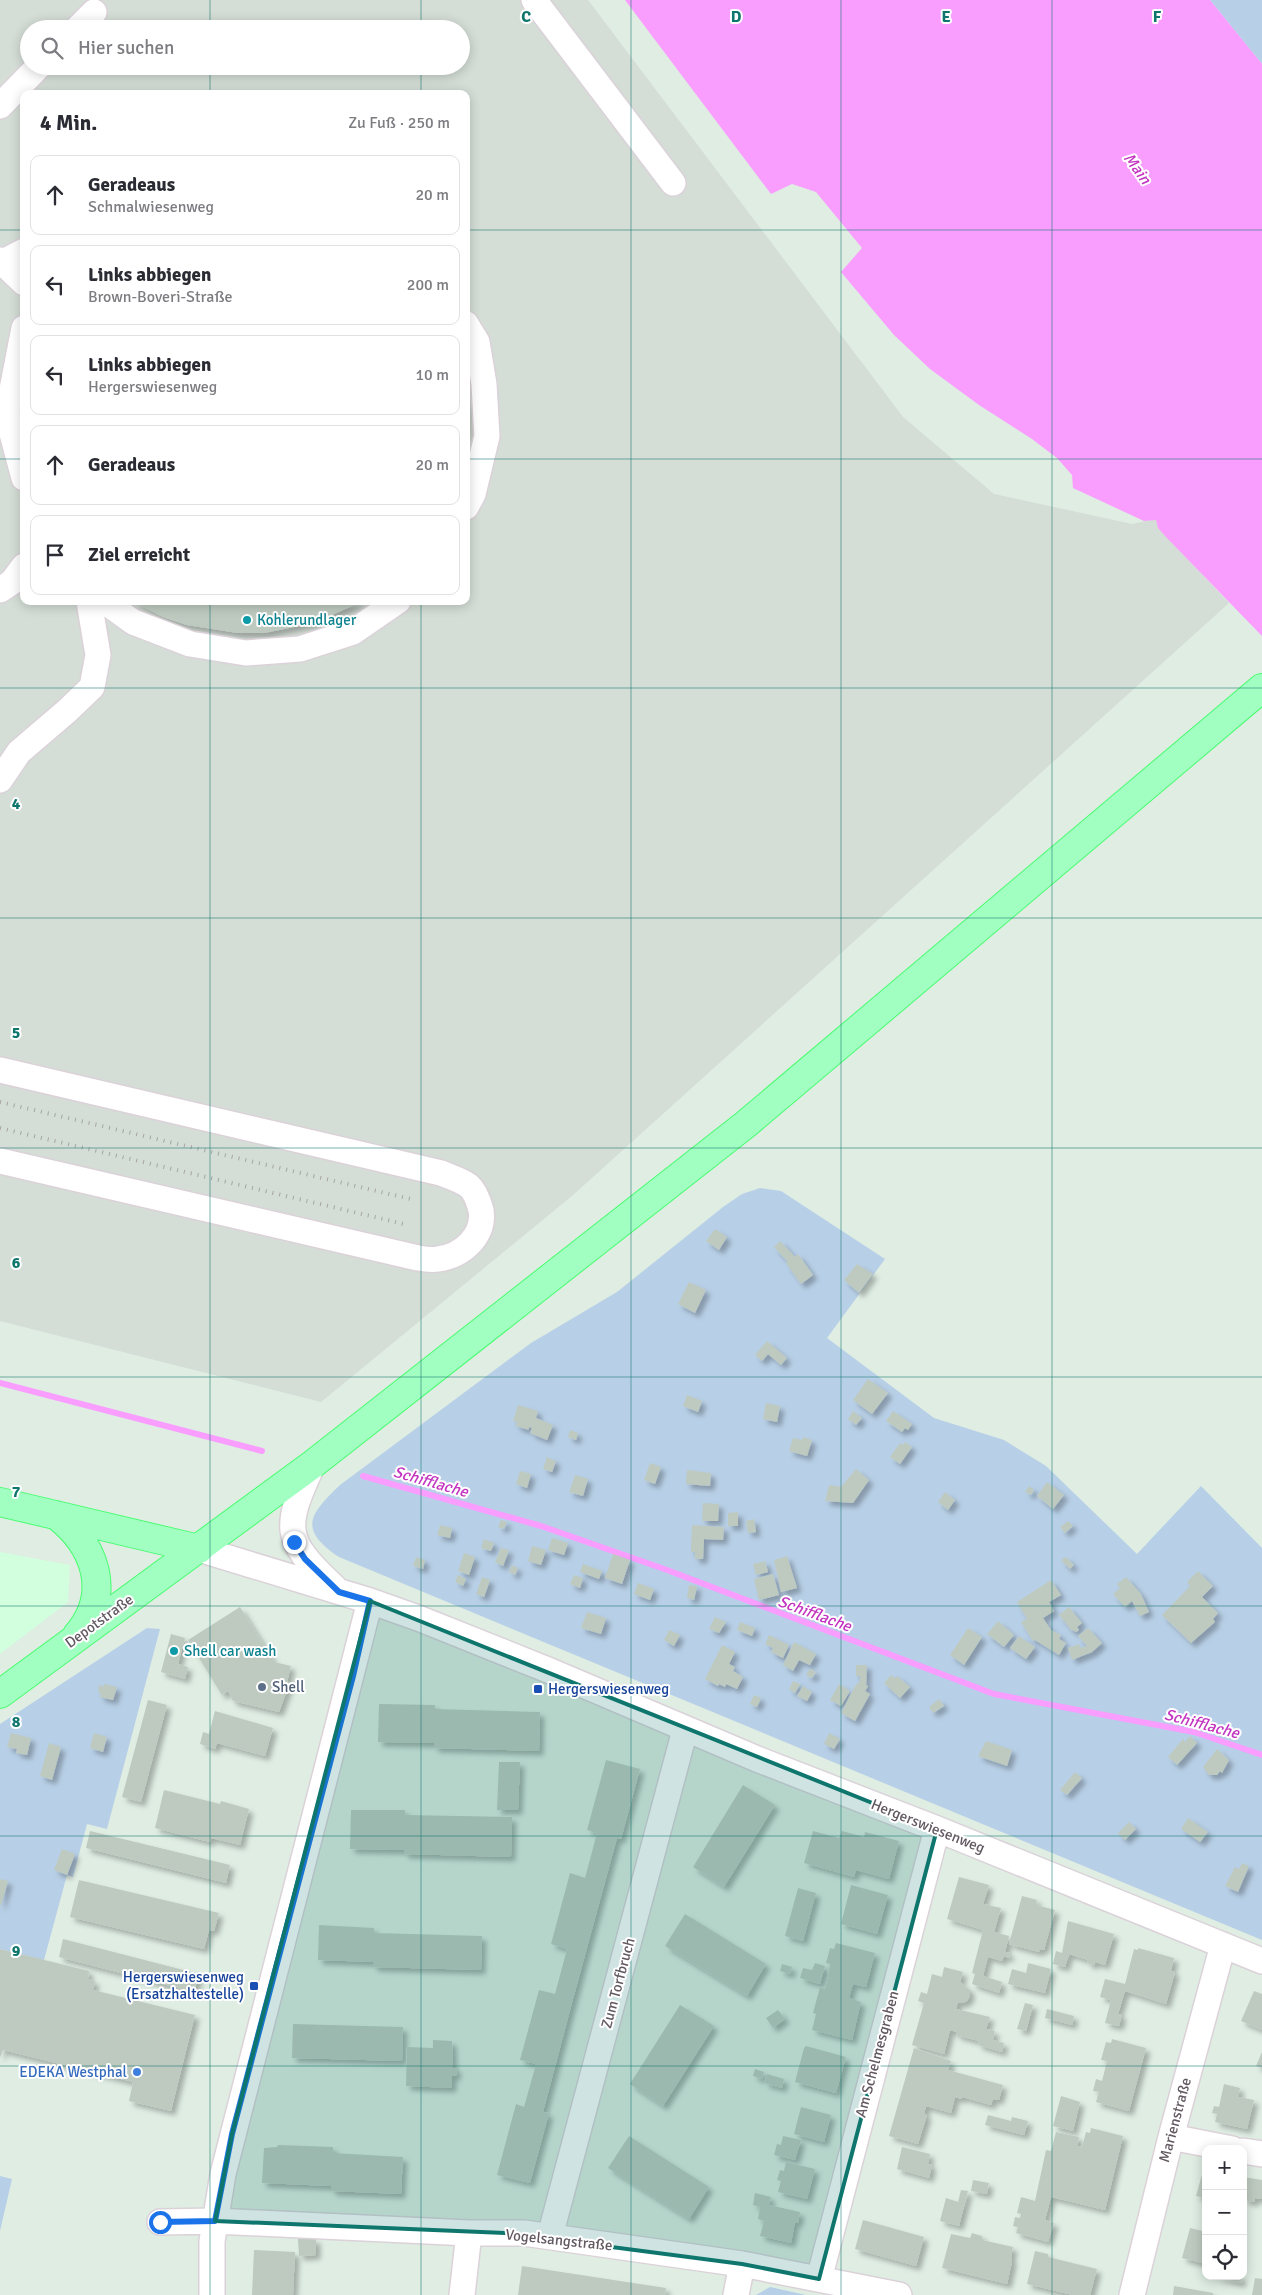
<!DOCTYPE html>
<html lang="de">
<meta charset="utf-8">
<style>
:root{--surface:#fff;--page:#f2f2f3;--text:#2b2b33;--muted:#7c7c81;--line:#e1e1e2}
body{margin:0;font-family:Signika,sans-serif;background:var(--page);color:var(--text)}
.controls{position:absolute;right:15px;bottom:15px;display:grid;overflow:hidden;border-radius:10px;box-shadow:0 2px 12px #0003}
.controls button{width:45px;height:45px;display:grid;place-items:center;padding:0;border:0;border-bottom:1px solid var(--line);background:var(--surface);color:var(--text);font:25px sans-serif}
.stop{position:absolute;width:15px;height:15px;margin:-11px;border:4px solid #1a73e8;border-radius:50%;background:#fff}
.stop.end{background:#1a73e8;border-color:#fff;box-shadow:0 1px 5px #0008}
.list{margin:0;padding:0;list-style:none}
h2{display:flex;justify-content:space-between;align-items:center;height:65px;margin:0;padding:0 20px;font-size:21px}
h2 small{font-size:16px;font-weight:400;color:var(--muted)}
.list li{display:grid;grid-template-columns:32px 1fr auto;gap:15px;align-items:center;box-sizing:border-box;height:80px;margin:0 10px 10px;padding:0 10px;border:1px solid var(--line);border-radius:10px}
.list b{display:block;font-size:19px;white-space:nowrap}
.list p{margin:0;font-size:16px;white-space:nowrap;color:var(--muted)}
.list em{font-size:16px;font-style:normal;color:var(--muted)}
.icon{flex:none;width:28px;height:28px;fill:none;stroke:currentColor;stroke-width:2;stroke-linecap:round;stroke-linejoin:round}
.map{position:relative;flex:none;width:1262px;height:2295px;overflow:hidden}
.search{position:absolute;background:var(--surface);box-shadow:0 2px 12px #0003;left:20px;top:20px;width:450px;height:55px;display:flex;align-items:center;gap:12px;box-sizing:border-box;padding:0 18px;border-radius:28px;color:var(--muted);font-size:19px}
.panel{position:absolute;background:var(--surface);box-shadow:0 2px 12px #0003;left:20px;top:90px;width:450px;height:515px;border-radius:10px}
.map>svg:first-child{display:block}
.commercial{fill:#d2ffde}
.industrial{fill:#d4ddd6;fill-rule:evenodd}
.green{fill:#b8d0e7}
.water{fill:#f99dff}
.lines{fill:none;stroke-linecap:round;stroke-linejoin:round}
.stream{stroke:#f99dff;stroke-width:6}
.building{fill:#becac0;filter:url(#shadow)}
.minor-casing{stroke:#dbd2d9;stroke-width:28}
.major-casing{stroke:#48fd70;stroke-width:30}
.minor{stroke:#fff;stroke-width:25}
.major{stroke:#a2ffc2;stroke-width:28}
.rail{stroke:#a7a4a7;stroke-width:4;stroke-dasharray:1 6;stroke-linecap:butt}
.route{stroke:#1a73e8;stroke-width:6}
.marked{fill:#0f766e;fill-opacity:0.2;stroke:#0f766e;stroke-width:4;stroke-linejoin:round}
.grid{fill:none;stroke:#0f766e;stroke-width:1;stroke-opacity:0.55}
.culture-dot{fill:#0f9aa8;stroke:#fff;stroke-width:2}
.service-dot{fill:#5c6f8a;stroke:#fff;stroke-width:2}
.transit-dot{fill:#1a4fb4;stroke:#fff;stroke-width:2}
.shop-dot{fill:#3f7fe0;stroke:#fff;stroke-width:2}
.labels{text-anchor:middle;stroke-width:4;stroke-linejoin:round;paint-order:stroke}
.culture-label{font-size:15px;fill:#0d838f;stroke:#fff;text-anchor:start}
.street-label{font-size:15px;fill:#625861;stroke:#fff}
.service-label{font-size:15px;fill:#4e5e75;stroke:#fff;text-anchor:start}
.transit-label{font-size:15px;fill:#164399;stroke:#fff;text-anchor:start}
.shop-label{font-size:15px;fill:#366cbe;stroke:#fff;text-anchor:end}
.water-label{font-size:16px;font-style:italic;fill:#c334c0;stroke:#fff}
.grid-label{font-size:16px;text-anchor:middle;font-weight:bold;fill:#0f766e;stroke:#fff;stroke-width:4;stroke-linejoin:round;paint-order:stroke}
</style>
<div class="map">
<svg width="1262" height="2295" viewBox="0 0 1262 2295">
<defs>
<filter id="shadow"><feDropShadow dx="4.5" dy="4.5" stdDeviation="2.5" flood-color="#0004"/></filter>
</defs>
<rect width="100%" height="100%" fill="#dfede3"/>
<path class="commercial" d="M0,1552L70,1565L68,1602L0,1654Z"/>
<path class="industrial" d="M0,0H588L903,417L994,494L1132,524L1156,519L1158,528L1229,603L573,1195L321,1402L0,1321ZM29,29H461V66H29ZM24,94H466V601H24Z"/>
<path class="green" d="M1210,0H1262V64Z
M760,1188L781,1191L885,1259L827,1338L934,1418L1004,1440L1046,1466L1137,1554L1201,1486L1262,1548V1940L339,1557C298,1529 309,1515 340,1485L531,1343L617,1292L723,1207L742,1194Z
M147,1628L160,1629L107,1829L87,1824L73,1877L67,1875L44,1960L0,1949V1724Z
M0,2176L12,2179L0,2231Z
M770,2287L806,2295H756Z"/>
<path class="water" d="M625,0H1210L1262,64V636L1166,537L1158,528L1156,520L1144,521L1073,488L1072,475L1057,458L1032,439L979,405L930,369L894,335L841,272L862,248L816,192L792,184L771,194Z"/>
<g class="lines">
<path class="stream" d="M0,1383L262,1451
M363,1476L541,1526L667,1570L994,1694L1194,1732L1262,1755"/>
</g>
<path class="building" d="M466,391L469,409L468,438H466Z
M132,601H363L314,623L264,633H238L187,625L163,617Z
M715,1229L727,1237L719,1250L706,1241Z
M780,1241L795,1257L798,1254L813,1275L801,1284L786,1263L788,1262L774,1247Z
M857,1264L873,1274L859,1293L844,1280Z
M689,1282L706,1290L695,1313L678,1304Z
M767,1341L787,1358L781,1365L768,1354L762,1361L755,1355Z
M868,1379L888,1393L872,1414L853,1400Z
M687,1395L702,1401L698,1412L683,1406Z
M766,1403L780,1406L777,1422L763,1419Z
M518,1405L538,1411L536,1418L553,1425L547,1440L530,1433L532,1428L529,1427V1430L516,1426L517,1422L513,1421Z
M853,1411L862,1418L856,1425L848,1419Z
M893,1411L912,1424L908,1430L905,1428L902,1432L886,1421Z
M570,1430L578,1433L576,1440L568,1437Z
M803,1437L812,1440L807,1456L789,1451L793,1438L802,1440Z
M905,1442L912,1447L900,1464L890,1457L900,1443L903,1445Z
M547,1457L556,1461L552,1472L543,1469Z
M650,1463L661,1467L655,1484L644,1480Z
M856,1469L869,1480L853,1503L825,1501L829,1485L841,1487Z
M687,1470L711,1473L710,1486L686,1484Z
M520,1471L531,1474L527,1488L516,1484Z
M575,1475L588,1479L583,1496L569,1492Z
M1047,1482L1064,1495L1053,1509L1037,1496Z
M1029,1486L1034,1490L1031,1495L1025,1492Z
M945,1492L955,1500L948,1510L938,1502Z
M703,1503L719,1504L718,1521H702Z
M738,1512V1526H728V1513Z
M754,1519L756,1532L748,1533L746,1521Z
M501,1520L507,1522L504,1529L498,1527Z
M1068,1521L1073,1526L1065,1533L1060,1527Z
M440,1525L452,1528L450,1538L437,1535Z
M692,1525L724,1527L723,1540L704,1539L703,1559H695V1552H691Z
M552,1538L568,1543L564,1555L548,1550Z
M484,1539L494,1543L491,1551L481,1548Z
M532,1546L546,1550L541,1565L528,1561Z
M501,1548L509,1550L503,1566L495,1562Z
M464,1553L475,1557L469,1575L458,1571Z
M613,1554L630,1560L622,1584L605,1578Z
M787,1556L797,1588L781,1592L774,1560Z
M416,1557L425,1560L423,1569L413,1566Z
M1066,1557L1074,1565L1070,1569L1061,1560Z
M765,1561L768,1572L756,1575L753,1564Z
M583,1564L602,1571L599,1579L580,1572Z
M512,1565L518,1568L515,1575L509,1572Z
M1198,1571L1213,1586L1202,1597L1218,1613L1213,1619L1215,1622L1191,1643L1162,1615L1190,1586L1187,1582Z
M773,1574L779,1595L759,1600L754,1579Z
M458,1575L466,1579L463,1586L455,1582Z
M574,1575L583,1578L580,1588L570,1584Z
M482,1577L490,1580L484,1597L476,1594Z
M1126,1577L1141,1594L1149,1612L1140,1616L1132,1601L1125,1607L1113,1594L1120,1588L1117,1584Z
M1051,1580L1061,1595L1049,1602L1054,1611L1043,1618L1051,1630L1061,1635L1059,1639L1066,1643L1059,1655L1035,1640L1033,1641L1021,1622L1027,1619L1017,1602Z
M638,1583L654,1589L650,1600L634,1594Z
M689,1585L697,1586L694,1600L687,1598Z
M240,1607L274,1662L291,1666L287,1682H290L279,1712L233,1701L228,1691L222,1695L188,1640Z
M1069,1607L1082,1623L1077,1627L1079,1630L1076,1632L1073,1630L1072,1631L1059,1615Z
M587,1612L606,1618L601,1634L581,1628Z
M715,1617L726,1622L719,1633L709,1629Z
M998,1621L1014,1635L1004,1647L987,1634Z
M740,1622L755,1628L752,1636L737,1630Z
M968,1628L982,1637L964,1665L950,1655Z
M1088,1628L1102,1643L1092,1652L1072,1660L1068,1648L1079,1644L1080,1648L1087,1646L1078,1636Z
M669,1630L680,1635L674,1646L664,1640Z
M171,1634L185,1638L178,1664L188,1667L185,1679L161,1672Z
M769,1635L789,1645L783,1658L771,1652L773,1648L765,1644Z
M1019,1636L1035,1647L1026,1659L1010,1648Z
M794,1642L816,1654L810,1665L799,1660L793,1671L783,1665Z
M722,1645L735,1652L729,1664L735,1667L733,1671L743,1677L737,1689L726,1684L725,1687L719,1684L718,1686L705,1679Z
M856,1665H867L866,1685L868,1686L865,1691L870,1694L855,1721L841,1713L855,1686L860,1681V1676H856Z
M810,1669L816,1672L812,1678L806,1675Z
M891,1675L895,1678L897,1676L910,1687L900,1698L884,1683Z
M793,1681L800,1684L795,1693L789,1689Z
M104,1684L117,1687L113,1700L100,1697L101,1693L98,1692L99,1685L103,1687Z
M839,1684L850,1691L841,1706L830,1700Z
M803,1686L812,1692L807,1701L797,1696Z
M754,1695L761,1698L757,1707L750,1704Z
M939,1699L944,1706L933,1713L929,1707Z
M148,1700L167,1705L141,1802L122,1797Z
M379,1704L435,1705V1709L540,1712L539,1751L434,1748V1743L378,1742Z
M215,1711L273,1728L265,1756L217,1743L215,1749L200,1744L203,1732L209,1734Z
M11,1733L31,1738L27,1755L16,1753L17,1749L7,1747Z
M94,1733L107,1737L103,1752L90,1748Z
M829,1733L840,1739L834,1749L824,1744Z
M1190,1736L1197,1743L1177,1765L1168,1757L1183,1739L1185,1742Z
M986,1741L1012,1750L1007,1766L978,1756Z
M49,1743L61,1747L52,1780L40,1776Z
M1217,1749L1229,1760L1222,1773L1220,1771L1217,1775H1209L1203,1767Z
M606,1760L640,1769L621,1839L617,1838L573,1999L543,2112L549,2113L530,2183L497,2175L516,2104L524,2107L536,2064L520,2060L539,1990L555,1994L567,1949L551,1944L570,1873L585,1878L597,1833L587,1830Z
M499,1762H520L518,1810H497Z
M1075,1772L1082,1778L1067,1795L1060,1790Z
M743,1785L775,1805L724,1887L693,1867Z
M164,1790L220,1804L221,1801L249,1809L240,1845L211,1838L210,1842L155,1828Z
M351,1810H405V1815L512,1817L511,1857L404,1854V1850L350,1849Z
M1188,1818L1208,1832L1200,1842L1181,1829Z
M1129,1822L1136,1829L1125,1840L1118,1833Z
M90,1831L230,1865L226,1883L86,1848Z
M813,1831L839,1838L842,1831L864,1837L865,1832L899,1841L889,1879L856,1870L854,1877L804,1863Z
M62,1849L75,1854L67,1875L54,1870Z
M1242,1863L1249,1866L1238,1892L1225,1886L1235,1867L1239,1869Z
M959,1877L989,1885L983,1904L1001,1908L994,1932L1009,1936L1005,1952L1010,1953L1009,1958L1004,1956L1002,1961L988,1957L983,1976L1002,1982L999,1993L972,1984L975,1974L972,1973L983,1930L947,1919Z
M0,1879L8,1881L1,1905H0Z
M79,1880L219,1913L214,1931L209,1930L204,1949L70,1917Z
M851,1885L888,1895L877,1934L841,1924Z
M798,1888L816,1893L803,1941L785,1936Z
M1022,1896L1037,1900L1036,1905L1055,1910L1044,1950L1040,1949L1039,1952L1009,1944Z
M685,1914L766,1964L747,1996L665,1946Z
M1068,1921L1114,1934L1105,1965L1095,1962L1094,1965L1087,1963L1088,1960L1069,1954L1065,1967L1053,1964L1056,1951L1062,1953Z
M319,1925L374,1928V1933L482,1936L481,1970L373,1967V1962L318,1960Z
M63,1939L199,1974L194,1992L59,1957Z
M836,1943L875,1953L866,1987L853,1984L849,1998L861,2002L852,2040L812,2030L816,2014L813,2013L820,1987L825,1989L828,1977L830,1964L826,1963L830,1948L834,1949Z
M1138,1948L1174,1958L1171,1971L1175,1972L1166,2004L1125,1991L1118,2014L1122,2015L1119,2026L1105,2023L1111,2000L1100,1997L1105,1979L1125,1984L1134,1949L1138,1950Z
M0,1949L89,1971L88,1979L95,1981L93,1990L195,2015L171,2111L129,2101L133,2082L3,2050L0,2058Z
M815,1963L825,1966L820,1984L800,1978L803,1968L812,1970Z
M1028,1963L1051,1969L1045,1993L1008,1984L1012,1969L1026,1973Z
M782,1964L792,1967L790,1974L780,1971Z
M944,1967L963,1972L960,1982L970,1990V1996L967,2001L962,2003L958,2002L956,2009L990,2017L986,2029L995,2031L993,2040L1004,2043L1002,2052L978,2045L979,2041L956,2035L957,2032L950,2030L944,2054L912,2045L924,2003L918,2001L921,1992L927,1994L932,1974L942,1977Z
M1254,1991L1262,1994V2030L1241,2021Z
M1025,2003L1033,2005L1026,2031L1017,2029Z
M680,2005L714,2026L663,2106L630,2084Z
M1047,2009L1074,2016L1072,2025L1045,2018Z
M778,2010L785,2019L773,2028L766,2018Z
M293,2024L403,2027L402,2061L292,2058Z
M1112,2039L1146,2048L1129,2111L1096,2102L1099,2092L1093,2091L1096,2079L1102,2081L1107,2061L1101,2060L1106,2042L1111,2043Z
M433,2040L452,2041L453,2068H457L456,2076H452V2088L406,2086L407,2047L433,2048Z
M806,2046L846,2057L836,2093L795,2082L804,2048Z
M914,2048L951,2061L948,2070L1003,2085L999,2100L993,2099L991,2105L962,2097L961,2099L955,2097L951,2113L926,2106L924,2114L927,2115L918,2144L889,2136Z
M1262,2052V2068L1256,2066Z
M755,2069L764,2072L762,2079L753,2076Z
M767,2074L784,2079L782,2088L764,2083Z
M1224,2084L1240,2088L1238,2097L1254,2100L1247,2129L1215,2122L1217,2114L1212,2113L1214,2106L1219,2107Z
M1061,2096L1080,2102L1073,2131L1053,2126Z
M801,2107L831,2115L824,2142L794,2134Z
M988,2115L1011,2121L1012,2117L1028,2121L1024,2135L985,2125Z
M1091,2128L1123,2136L1105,2210L1051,2197L1045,2220L1054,2223L1048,2242L1016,2233L1018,2227L1013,2226L1015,2217L1020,2218L1021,2214L1017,2213L1021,2197L1035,2201L1046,2150L1051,2151L1056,2132L1079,2137L1077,2146L1082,2147L1086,2132L1090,2133Z
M629,2136L709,2187L689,2219L608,2168Z
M783,2136L801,2140L795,2160L774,2155L777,2144L781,2145Z
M278,2145L333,2147V2153L403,2157L401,2194L331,2191V2186L262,2183L264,2148L277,2147Z
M902,2147L930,2154L928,2164L932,2165L929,2178L897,2169Z
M786,2162L815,2169L807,2199L778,2192L781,2181L777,2180L780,2170L784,2171Z
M1203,2171H1206V2198L1196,2196Z
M1243,2177L1262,2180V2199L1255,2198L1254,2202L1244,2200Z
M973,2180L989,2183L987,2194L971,2191Z
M961,2190L968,2191L959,2226L940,2221L946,2198L958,2202Z
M755,2193L771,2197L769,2205L800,2212L798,2223L795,2222L791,2243L760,2236L764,2221L758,2219L760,2207L753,2205Z
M863,2220L924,2237L916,2266L855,2249Z
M1190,2228L1206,2232V2264L1182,2258Z
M972,2233L982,2236V2240L1013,2247L1011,2257L1012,2262L1007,2284L942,2268L951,2234L970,2238Z
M298,2239H316V2255L299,2256Z
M254,2250L295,2252L293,2295H252Z
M1035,2251L1048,2254V2257L1097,2269L1090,2295H1073L1027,2284Z
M522,2266L666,2288L665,2295H518Z
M1213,2276H1242L1241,2283Z
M1255,2278L1262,2279V2295H1252Z
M1174,2286L1213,2293V2295H1173Z"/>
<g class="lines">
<defs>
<path id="minor" d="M534,0L673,183
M77,29L94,12
M0,106L39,66
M0,260L24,283
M3,262L24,251
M466,324L477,342L484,384L487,436L473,494L466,507
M24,328L7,415L24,478
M0,590L12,582L24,566
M104,601L133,622L190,644L246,653L300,649L353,632L398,601
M0,780L19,752L67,711L92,687L98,655L89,601
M0,1070L441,1173C450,1177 461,1180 469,1186C475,1191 479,1203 481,1210C485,1236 462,1256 438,1259C432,1260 424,1259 418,1258L0,1161
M313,1464C284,1527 282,1539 334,1587
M199,1549L370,1601L418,1618L548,1670L757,1759L937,1829L1262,1961
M1171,2137L1232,2149
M1243,2151L1262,2154
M160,2222L215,2221L469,2233H524L742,2264L899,2295
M550,2236L685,1730
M819,2279L937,1829
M212,2295V2241L223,2174L370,1601
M462,2295L469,2233
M736,2295L742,2264
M1132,2295L1171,2137L1223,1945"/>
<path id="major" d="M0,1502L199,1549
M56,1515C95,1545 113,1593 77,1635
M0,1694L313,1464L746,1124L1262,688"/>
</defs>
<use href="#minor" class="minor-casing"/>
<use href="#major" class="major-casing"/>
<use href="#minor" class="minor"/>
<use href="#major" class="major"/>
<path class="rail" d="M0,1102L415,1200
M0,1128L404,1224"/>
</g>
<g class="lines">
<path class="route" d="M160,2222L215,2221L232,2134L353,1676L370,1601L339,1592L305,1559L294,1542"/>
</g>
<path class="marked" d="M370,1601L937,1829L819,2279L742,2264L505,2233L215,2221L232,2134Z"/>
<path class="grid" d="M210,0V29M421,0V29M631,0V2295M841,0V2295M1052,0V2295M210,66V94M421,66V94M0,230H24M466,230H1262M0,459H24M466,459H1262M210,601V2295M421,601V2295M0,688H1262M0,918H1262M0,1148H1262M0,1377H1262M0,1606H1262M0,1836H1262M0,2066H1262"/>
<g class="culture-dot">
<circle cx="247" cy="620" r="5"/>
<circle cx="174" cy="1651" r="5"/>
</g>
<circle class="service-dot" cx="262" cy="1687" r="5"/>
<g class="transit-dot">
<rect x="533" y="1684" width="10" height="10" rx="2.5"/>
<rect x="249" y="1981" width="10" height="10" rx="2.5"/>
</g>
<circle class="shop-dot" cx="137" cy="2072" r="5"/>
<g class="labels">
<g class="culture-label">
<text x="257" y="625">Kohlerundlager</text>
<text x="184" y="1656">Shell car wash</text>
</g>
<g class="street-label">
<text transform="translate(99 1621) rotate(-36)" y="5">Depotstraße</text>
<text transform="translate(928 1826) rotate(22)" y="5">Hergerswiesenweg</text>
<text transform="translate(618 1983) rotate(-75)" y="5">Zum Torfbruch</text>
<text transform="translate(877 2054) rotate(-75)" y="5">Am Schelmesgraben</text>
<text transform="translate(1175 2120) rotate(-75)" y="5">Marienstraße</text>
<text transform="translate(559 2240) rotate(6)" y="5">Vogelsangstraße</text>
</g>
<g class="service-label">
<text x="272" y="1692">Shell</text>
</g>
<g class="transit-label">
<text x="548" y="1694">Hergerswiesenweg</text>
<text x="244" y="1982" text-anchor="end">Hergerswiesenweg<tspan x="244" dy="17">(Ersatzhaltestelle)</tspan></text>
</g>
<g class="shop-label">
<text x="127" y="2077">EDEKA Westphal</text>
</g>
<g class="water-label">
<text transform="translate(1138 168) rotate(54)" y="6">Main</text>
<text transform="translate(431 1481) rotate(16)" y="6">Schifflache</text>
<text transform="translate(815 1613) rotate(20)" y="6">Schifflache</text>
<text transform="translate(1202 1723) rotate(15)" y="6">Schifflache</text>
</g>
</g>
<g class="grid-label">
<text x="526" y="22">C</text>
<text x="736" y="22">D</text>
<text x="946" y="22">E</text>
<text x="1157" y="22">F</text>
<text x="16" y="809">4</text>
<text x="16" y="1038">5</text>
<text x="16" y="1268">6</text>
<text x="16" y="1497">7</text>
<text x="16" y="1727">8</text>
<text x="16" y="1956">9</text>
</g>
</svg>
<div class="controls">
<button>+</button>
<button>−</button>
<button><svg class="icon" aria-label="locate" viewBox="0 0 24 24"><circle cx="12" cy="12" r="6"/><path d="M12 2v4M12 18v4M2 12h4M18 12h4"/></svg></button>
</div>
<div class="stop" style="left:160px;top:2222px"></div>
<div class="stop end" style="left:294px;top:1542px"></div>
<div class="search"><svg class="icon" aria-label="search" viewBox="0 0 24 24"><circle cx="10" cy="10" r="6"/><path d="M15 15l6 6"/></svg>Hier suchen</div>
<section class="panel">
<h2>4 Min.<small>Zu Fuß · 250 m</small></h2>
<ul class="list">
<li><svg class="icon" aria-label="ahead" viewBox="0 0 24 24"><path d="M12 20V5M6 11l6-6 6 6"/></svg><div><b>Geradeaus</b><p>Schmalwiesenweg</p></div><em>20 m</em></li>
<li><svg class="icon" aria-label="left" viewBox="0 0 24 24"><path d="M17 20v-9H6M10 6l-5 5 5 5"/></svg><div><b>Links abbiegen</b><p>Brown-Boveri-Straße</p></div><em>200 m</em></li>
<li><svg class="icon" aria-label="left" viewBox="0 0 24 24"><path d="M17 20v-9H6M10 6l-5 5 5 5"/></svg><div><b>Links abbiegen</b><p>Hergerswiesenweg</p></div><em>10 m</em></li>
<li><svg class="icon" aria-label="ahead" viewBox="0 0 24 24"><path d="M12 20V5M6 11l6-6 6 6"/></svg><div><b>Geradeaus</b></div><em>20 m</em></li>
<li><svg class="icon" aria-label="arrive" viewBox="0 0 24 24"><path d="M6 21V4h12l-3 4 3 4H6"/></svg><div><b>Ziel erreicht</b></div></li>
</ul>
</section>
</div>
